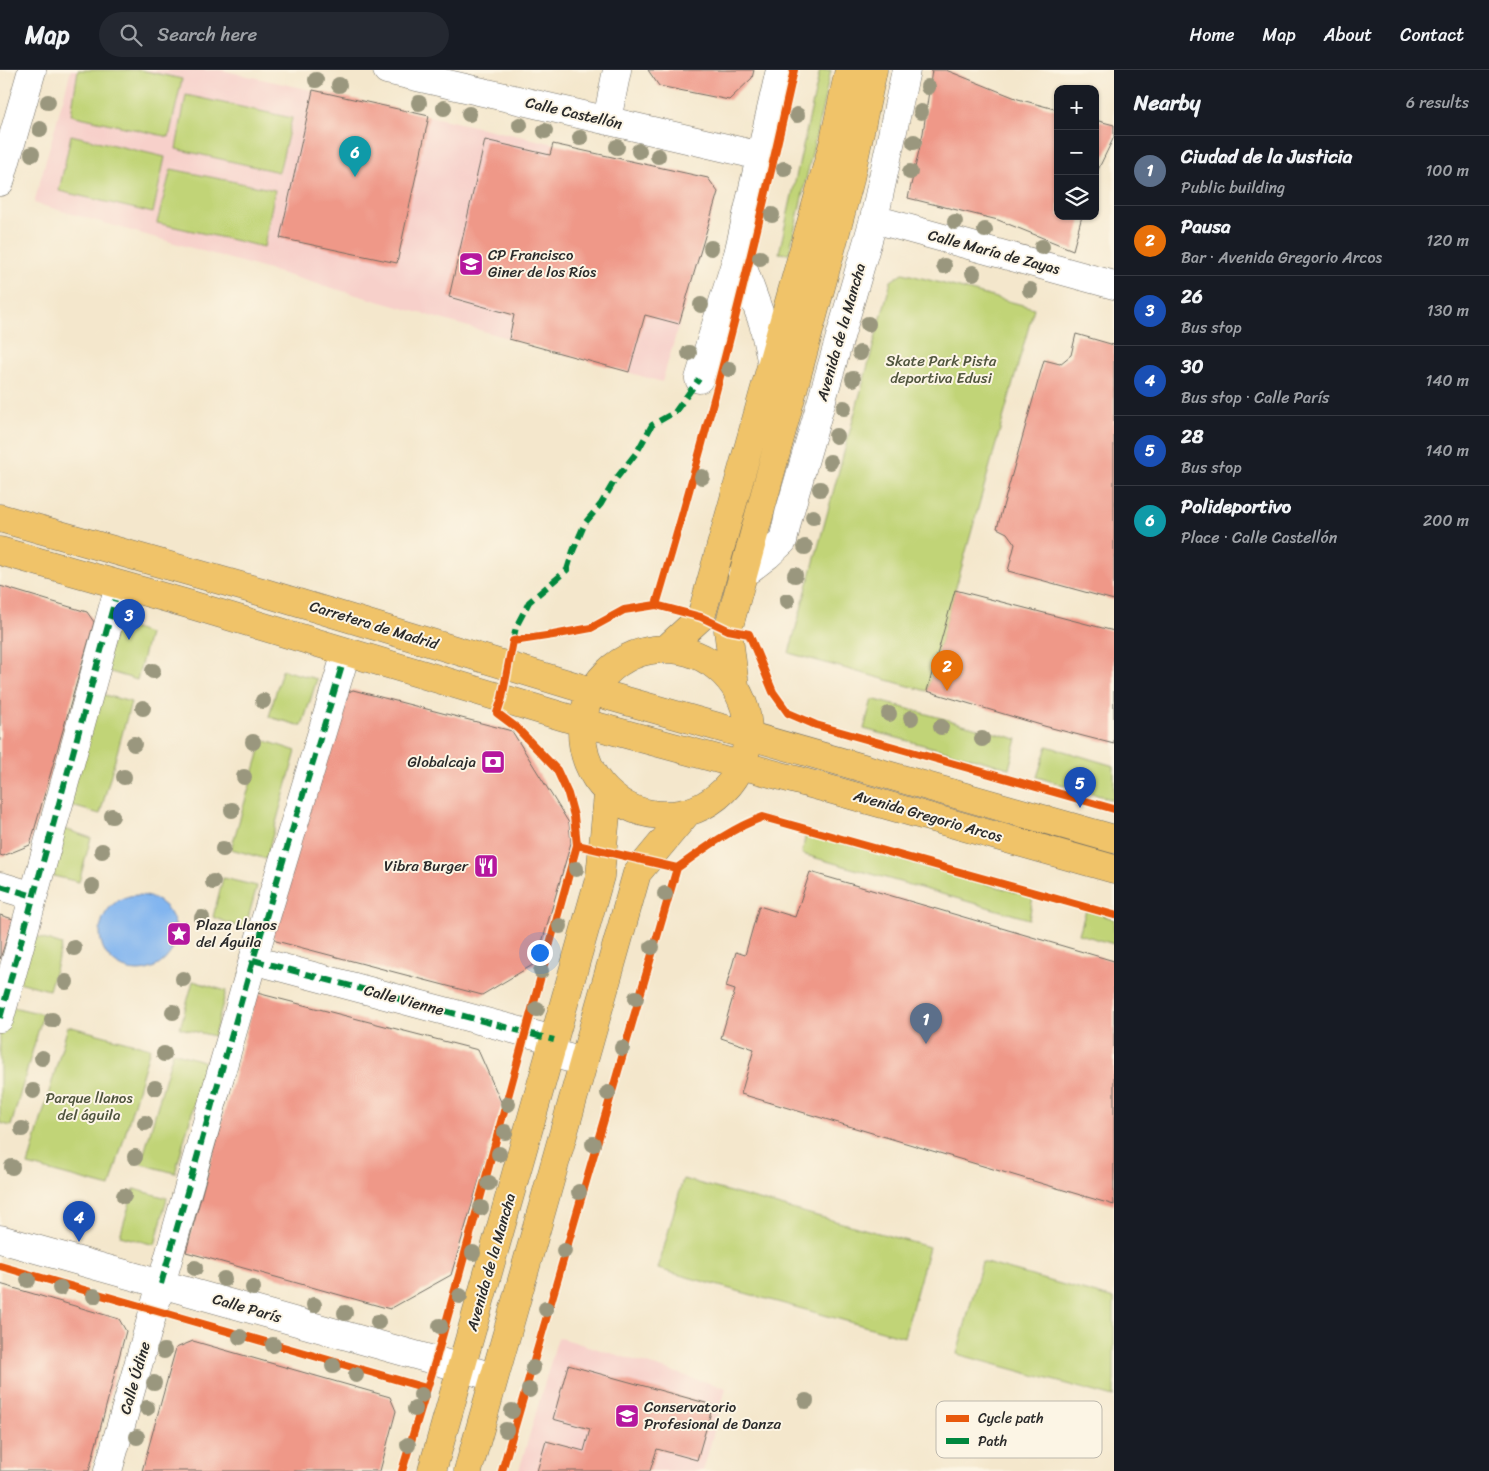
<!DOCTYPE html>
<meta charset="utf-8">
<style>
:root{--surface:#171b24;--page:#242831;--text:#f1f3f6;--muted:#9ea1a6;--line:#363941;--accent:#b45309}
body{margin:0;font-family:Sriracha,sans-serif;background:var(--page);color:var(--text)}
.controls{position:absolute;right:15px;top:15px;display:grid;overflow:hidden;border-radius:10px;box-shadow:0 1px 4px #0004}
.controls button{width:45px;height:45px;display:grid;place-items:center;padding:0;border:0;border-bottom:1px solid var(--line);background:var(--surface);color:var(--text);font:25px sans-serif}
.you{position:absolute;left:539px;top:882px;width:18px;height:18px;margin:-12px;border:4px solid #fff;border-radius:50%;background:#1a73e8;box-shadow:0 0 0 8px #1a73e833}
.badge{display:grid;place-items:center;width:32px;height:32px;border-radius:50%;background:var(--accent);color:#fff;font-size:16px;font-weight:700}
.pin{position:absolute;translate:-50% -41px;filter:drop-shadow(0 1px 2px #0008)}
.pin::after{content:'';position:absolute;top:26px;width:18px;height:15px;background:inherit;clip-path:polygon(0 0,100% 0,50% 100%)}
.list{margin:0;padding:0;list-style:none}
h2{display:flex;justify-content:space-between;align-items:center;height:65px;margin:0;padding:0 20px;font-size:21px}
h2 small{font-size:16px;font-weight:400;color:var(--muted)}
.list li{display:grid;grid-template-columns:32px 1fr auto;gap:15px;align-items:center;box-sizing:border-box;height:70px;padding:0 20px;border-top:1px solid var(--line)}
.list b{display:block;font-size:19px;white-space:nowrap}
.list p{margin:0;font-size:16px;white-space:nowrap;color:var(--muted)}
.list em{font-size:16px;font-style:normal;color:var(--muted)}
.icon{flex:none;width:28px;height:28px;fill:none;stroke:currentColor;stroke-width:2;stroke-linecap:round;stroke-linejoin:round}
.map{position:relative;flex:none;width:1114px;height:1401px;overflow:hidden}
header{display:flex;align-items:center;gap:30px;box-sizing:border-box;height:70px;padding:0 25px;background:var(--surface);border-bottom:1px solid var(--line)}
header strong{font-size:24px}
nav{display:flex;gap:28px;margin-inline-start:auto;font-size:18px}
.search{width:350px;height:45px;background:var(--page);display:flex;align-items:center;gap:12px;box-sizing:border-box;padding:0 18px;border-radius:28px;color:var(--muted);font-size:19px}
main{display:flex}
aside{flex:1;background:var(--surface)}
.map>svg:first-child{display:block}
.built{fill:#f7d0ca}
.green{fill:#c1d477;stroke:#768051}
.water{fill:#82b5ef;stroke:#56708d}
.building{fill:#ef9888}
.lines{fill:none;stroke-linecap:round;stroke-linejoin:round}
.street-casing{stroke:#716d63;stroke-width:29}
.primary-casing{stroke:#716d63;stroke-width:29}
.street{stroke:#fff;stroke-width:28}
.primary{stroke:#f0c369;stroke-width:28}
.quiet{stroke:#00873e;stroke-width:6;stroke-dasharray:12 6;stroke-linecap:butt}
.cycleway-casing{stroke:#fcf5e5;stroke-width:11}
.cycleway{stroke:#e8590c;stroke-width:8}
.tree{fill:#9a977e}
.labels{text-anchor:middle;stroke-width:4;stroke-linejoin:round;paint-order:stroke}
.street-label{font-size:15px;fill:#2b2b2b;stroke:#fcf5e5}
.poi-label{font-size:15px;fill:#2b2b2b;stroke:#fcf5e5;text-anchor:start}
.park-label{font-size:15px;fill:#50553e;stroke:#fcf5e5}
.key{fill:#fcf5e5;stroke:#bdb8ad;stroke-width:1}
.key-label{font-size:14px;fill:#2b2b2b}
</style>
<header>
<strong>Map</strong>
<div class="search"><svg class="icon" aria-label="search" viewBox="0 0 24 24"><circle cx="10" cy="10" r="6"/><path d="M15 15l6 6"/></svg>Search here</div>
<nav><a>Home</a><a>Map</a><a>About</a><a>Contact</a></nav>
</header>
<main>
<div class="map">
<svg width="1114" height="1401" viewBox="0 0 1114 1401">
<rect width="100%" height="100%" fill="#fcf5e5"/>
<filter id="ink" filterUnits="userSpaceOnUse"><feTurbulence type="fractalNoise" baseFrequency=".02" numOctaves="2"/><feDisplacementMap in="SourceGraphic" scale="10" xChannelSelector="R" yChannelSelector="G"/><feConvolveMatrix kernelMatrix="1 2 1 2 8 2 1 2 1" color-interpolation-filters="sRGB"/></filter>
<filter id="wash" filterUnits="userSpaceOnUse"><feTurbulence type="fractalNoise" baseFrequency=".0096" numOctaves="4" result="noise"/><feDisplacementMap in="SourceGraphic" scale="20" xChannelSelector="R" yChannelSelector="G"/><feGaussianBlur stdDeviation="1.12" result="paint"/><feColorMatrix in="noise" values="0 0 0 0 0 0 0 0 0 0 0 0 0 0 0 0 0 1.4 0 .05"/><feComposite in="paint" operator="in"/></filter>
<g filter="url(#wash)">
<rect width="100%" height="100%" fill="#f4e7cc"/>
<path class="built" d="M71,0H221L708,108L718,122L662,312L34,133Z
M558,1267L726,1318L703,1401H519Z"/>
<path class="green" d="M78,0H141L182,9L169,67L71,45Z
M820,0H831L789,184L779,183Z
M186,25L292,48L279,102L176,79Z
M71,65L165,87L153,143L59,121Z
M171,99L275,120L264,177L157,153Z
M903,203L1034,238L927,621L789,583L891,211Z
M117,553L149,564L137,610L104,600Z
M282,600L317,609L302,656L269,647Z
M97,623L131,632L100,744L65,734Z
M872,629L1017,669L1009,698L864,659Z
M263,670L296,681L266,789L231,779Z
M1047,676L1114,696V730L1037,707Z
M59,757L91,768L79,812L45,804Z
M806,762L1033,827L1029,849L802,784Z
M223,808L257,816L245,859L213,847Z
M1086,840L1114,849V874L1079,864Z
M28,864L62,875L49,920L15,911Z
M193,911L226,921L214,966L180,958Z
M8,936L43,944L11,1056L0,1053V963Z
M68,956L150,978L110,1117L28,1095Z
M173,982L206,992L175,1103L141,1094Z
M683,1109L929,1177L904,1267L658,1199Z
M134,1119L167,1128L155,1175L120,1166Z
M982,1192L1114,1229V1327L957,1284Z"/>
<path class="water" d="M100 863a38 38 0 1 1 76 0a38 38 0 1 1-76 0Z"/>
<g id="blocks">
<path class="building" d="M648,0H754L752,8L729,30L659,16Z
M932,0H946L1018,29L1058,40V146H1082L1073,180L998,150L908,128L923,63Z
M313,20L429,46L397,193L280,168Z
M1095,50L1114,55V67L1095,106Z
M485,70L550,85L553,74L708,108L718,122L679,254L645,245L629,302L509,269L514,245L449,227Z
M1076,264L1114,275V530L1008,501L1015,474L1007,463L997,458L1044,290L1060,294L1071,285Z
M0,516L87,542L94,552L30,775L3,786L0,785Z
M955,520L1114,561V674L1044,656L927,621Z
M353,620L512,661L569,753L571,773L536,893L482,925L276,871L269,860L344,624Z
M810,802L1114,891V1135L741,1024L754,979L721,968L735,920L726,917L736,882L745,885L759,836L795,847Z
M0,845L13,849L0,889Z
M257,923L478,980L502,1034L451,1205L390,1239L186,1182Z
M0,1214L119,1249L126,1261L89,1401H0Z
M193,1271L390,1327L396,1341L380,1401H142L176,1278Z
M568,1295L713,1335L697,1390L657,1379L650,1401H537L546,1371L584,1381L590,1359L553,1349Z"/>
</g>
</g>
<g filter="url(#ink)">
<use href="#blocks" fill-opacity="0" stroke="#716d63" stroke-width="1"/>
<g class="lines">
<defs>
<path id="street" d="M387,0L761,86
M607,50L617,0
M0,112L32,0
M874,149L1114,215
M772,294L763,253L738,184L780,0
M699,309L738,184
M742,505L768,485L783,471L789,444L874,149L906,0
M0,816L33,826
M253,890L554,970
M0,948L115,530
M550,983L584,992
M0,1169L494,1307
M108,1401L253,890L342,596"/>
<path id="primary" d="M0,448L262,522L591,621L1114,769
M0,481L188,534L581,652L829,719L1114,799
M667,578L701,547L834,71L849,0
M582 662a83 83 0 1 1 166 0a83 83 0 1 1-166 0Z
M735,616L728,560L849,113L873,0
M432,1401L600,806L608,725
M468,1401L637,803L687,743"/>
</defs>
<use href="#street" class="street-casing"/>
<use href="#primary" class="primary-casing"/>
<use href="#street" class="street"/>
<use href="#primary" class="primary"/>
<path class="quiet" d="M513,571L516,557L529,532L567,500L573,481L585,453L601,434L615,410L637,382L652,355L675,342L699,309
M0,816L33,826
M253,890L554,970
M0,948L115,530
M161,1214L253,890L342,596"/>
<defs>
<path id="cycleway" d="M656,535L701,547L728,560L749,564L773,622L788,643L816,655L1114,739
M677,798C704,779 732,758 763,747L1114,845
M0,1196L426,1318
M402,1401L436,1289L577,775L574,746L568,724L557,700L517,658L497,643L502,628L513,571L553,565L591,558L624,540L656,535C709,358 754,180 794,0
M502,1401L677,798L577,775"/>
</defs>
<use href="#cycleway" class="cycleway-casing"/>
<use href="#cycleway" class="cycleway"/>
</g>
<g class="tree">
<circle cx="316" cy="10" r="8"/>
<circle cx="339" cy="15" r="8"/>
<circle cx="928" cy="17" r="8"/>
<circle cx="48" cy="32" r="8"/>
<circle cx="419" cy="33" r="8"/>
<circle cx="444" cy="38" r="8"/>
<circle cx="921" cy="42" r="8"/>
<circle cx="469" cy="44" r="8"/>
<circle cx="797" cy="45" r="8"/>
<circle cx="520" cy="55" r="8"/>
<circle cx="40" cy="59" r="8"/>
<circle cx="545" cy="61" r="8"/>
<circle cx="580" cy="68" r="8"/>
<circle cx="914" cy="72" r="8"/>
<circle cx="617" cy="77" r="8"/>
<circle cx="639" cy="81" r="8"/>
<circle cx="32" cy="84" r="8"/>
<circle cx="658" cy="86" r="8"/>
<circle cx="784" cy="99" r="8"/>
<circle cx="910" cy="102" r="8"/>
<circle cx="772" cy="145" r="8"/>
<circle cx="955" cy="152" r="8"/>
<circle cx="985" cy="160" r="8"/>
<circle cx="1042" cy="177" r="8"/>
<circle cx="711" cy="178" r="8"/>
<circle cx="760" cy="188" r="8"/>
<circle cx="944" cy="196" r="8"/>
<circle cx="973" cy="203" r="8"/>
<circle cx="1030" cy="220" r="8"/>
<circle cx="701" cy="235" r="8"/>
<circle cx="868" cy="254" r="8"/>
<circle cx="689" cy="283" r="8"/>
<circle cx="860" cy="283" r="8"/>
<circle cx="729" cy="299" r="8"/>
<circle cx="853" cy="309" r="8"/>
<circle cx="844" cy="338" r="8"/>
<circle cx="836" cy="366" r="8"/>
<circle cx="830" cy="392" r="8"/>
<circle cx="702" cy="407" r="8"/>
<circle cx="820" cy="419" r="8"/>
<circle cx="813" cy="447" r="8"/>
<circle cx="805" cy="477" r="8"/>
<circle cx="795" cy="505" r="8"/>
<circle cx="787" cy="531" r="8"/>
<circle cx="153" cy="601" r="8"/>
<circle cx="263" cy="631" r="8"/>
<circle cx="143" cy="638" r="8"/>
<circle cx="889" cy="644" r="8"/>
<circle cx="911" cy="648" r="8"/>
<circle cx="941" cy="657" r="8"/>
<circle cx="982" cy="669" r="8"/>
<circle cx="253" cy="672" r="8"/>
<circle cx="134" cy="674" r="8"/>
<circle cx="124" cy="707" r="8"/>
<circle cx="244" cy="707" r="8"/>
<circle cx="232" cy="740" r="8"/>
<circle cx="112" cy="746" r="8"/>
<circle cx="223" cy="779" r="8"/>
<circle cx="102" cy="781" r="8"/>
<circle cx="576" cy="799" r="8"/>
<circle cx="213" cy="812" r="8"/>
<circle cx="92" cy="816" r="8"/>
<circle cx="665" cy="824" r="8"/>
<circle cx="202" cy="848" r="8"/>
<circle cx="560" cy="856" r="8"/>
<circle cx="652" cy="877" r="8"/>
<circle cx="74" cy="878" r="8"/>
<circle cx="541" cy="901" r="8"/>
<circle cx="183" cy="909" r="8"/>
<circle cx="66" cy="912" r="8"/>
<circle cx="636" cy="928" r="8"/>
<circle cx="537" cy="939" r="8"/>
<circle cx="173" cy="942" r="8"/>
<circle cx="52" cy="950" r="8"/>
<circle cx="622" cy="978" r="8"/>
<circle cx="164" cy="984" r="8"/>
<circle cx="42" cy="988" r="8"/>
<circle cx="155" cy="1018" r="8"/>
<circle cx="33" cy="1021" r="8"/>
<circle cx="608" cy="1023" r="8"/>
<circle cx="508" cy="1034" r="8"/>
<circle cx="145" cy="1053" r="8"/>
<circle cx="22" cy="1059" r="8"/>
<circle cx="505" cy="1062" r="8"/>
<circle cx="593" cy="1074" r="8"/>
<circle cx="499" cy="1084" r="8"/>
<circle cx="135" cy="1087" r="8"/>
<circle cx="12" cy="1097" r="8"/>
<circle cx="489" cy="1113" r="8"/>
<circle cx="579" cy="1122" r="8"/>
<circle cx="124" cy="1126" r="8"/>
<circle cx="481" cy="1138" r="8"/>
<circle cx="564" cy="1181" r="8"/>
<circle cx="473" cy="1183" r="8"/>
<circle cx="195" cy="1198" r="8"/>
<circle cx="224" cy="1209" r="8"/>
<circle cx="28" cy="1210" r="8"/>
<circle cx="60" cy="1218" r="8"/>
<circle cx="253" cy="1218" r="8"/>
<circle cx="94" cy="1226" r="8"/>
<circle cx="460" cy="1226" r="8"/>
<circle cx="314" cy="1235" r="8"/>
<circle cx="546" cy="1239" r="8"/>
<circle cx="345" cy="1243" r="8"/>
<circle cx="378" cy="1252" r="8"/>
<circle cx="440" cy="1256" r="8"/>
<circle cx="240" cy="1267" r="8"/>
<circle cx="273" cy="1275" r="8"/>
<circle cx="164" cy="1281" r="8"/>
<circle cx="333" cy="1296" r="8"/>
<circle cx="533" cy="1298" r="8"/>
<circle cx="356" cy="1305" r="8"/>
<circle cx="154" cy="1313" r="8"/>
<circle cx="529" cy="1320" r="8"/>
<circle cx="421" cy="1325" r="8"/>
<circle cx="806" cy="1331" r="8"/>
<circle cx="147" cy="1338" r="8"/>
<circle cx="415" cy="1339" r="8"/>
<circle cx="512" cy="1341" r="8"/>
<circle cx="506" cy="1360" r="8"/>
<circle cx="137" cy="1367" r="8"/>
<circle cx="408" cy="1375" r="8"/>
</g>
</g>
<defs>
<symbol id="school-square" viewBox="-11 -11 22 22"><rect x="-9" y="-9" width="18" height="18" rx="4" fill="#b5179e" stroke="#fcf5e5"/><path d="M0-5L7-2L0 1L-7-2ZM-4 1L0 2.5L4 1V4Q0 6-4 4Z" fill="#fff"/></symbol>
<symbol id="bank-square" viewBox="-11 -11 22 22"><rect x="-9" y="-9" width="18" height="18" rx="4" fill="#b5179e" stroke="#fcf5e5"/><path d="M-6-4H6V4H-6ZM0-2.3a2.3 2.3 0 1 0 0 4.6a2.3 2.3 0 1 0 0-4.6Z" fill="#fff"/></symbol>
<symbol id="restaurant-square" viewBox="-11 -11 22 22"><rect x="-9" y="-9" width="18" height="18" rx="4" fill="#b5179e" stroke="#fcf5e5"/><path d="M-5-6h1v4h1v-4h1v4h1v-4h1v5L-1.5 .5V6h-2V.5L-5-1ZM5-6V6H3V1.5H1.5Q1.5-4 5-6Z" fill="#fff"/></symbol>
<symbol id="sight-square" viewBox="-11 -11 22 22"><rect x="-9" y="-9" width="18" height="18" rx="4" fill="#b5179e" stroke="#fcf5e5"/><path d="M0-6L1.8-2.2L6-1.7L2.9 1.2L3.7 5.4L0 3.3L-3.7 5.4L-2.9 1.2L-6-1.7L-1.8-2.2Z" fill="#fff"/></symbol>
<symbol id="university-square" viewBox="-11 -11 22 22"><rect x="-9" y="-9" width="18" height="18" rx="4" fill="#b5179e" stroke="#fcf5e5"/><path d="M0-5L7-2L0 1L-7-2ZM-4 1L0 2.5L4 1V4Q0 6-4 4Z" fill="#fff"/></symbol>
</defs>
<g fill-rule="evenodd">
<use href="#school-square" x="457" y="180" width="28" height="28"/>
<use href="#bank-square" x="479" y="678" width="28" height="28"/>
<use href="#restaurant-square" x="472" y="782" width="28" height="28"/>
<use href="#sight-square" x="165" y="850" width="28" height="28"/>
<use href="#university-square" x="613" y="1332" width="28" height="28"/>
</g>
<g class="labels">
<g class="street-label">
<text transform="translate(574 43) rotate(13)" y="5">Calle Castellón</text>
<text transform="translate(994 182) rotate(15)" y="5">Calle María de Zayas</text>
<text transform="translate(841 262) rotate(-74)" y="5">Avenida de la Mancha</text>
<text transform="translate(374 555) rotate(17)" y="5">Carretera de Madrid</text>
<text transform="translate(928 746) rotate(16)" y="5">Avenida Gregorio Arcos</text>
<text transform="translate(404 930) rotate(15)" y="5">Calle Vienne</text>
<text transform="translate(491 1192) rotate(-74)" y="5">Avenida de la Mancha</text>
<text transform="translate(247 1238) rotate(16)" y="5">Calle París</text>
<text transform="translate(135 1308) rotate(-74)" y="5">Calle Údine</text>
</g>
<g class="poi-label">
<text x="488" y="190">CP Francisco<tspan x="488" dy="17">Giner de los Ríos</tspan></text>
<text x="476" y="697" text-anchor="end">Globalcaja</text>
<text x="468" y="801" text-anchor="end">Vibra Burger</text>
<text x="196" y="860">Plaza Llanos<tspan x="196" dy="17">del Águila</tspan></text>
<text x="644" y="1342">Conservatorio<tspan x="644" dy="17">Profesional de Danza</tspan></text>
</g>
<g class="park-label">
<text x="941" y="296">Skate Park Pista<tspan x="941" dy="17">deportiva Edusi</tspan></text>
<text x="89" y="1033">Parque llanos<tspan x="89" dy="17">del águila</tspan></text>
</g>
</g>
<rect x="936" y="1331" width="166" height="57" rx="8" class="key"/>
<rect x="946" y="1345" width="23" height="7" fill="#e8590c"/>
<rect x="946" y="1368" width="23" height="6" fill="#00873e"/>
<g class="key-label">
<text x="978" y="1353">Cycle path</text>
<text x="978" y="1376">Path</text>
</g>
</svg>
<div class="controls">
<button>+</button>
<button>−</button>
<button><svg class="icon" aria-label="layers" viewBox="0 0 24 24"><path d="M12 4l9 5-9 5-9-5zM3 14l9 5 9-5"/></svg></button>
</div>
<div class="you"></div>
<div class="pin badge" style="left:926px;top:974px;background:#5c6f8a">1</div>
<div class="pin badge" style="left:947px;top:621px;background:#e8710a">2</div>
<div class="pin badge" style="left:129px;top:570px;background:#1a4fb4">3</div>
<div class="pin badge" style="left:79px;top:1172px;background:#1a4fb4">4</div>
<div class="pin badge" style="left:1080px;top:738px;background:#1a4fb4">5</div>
<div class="pin badge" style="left:355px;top:107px;background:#0f9aa8">6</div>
</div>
<aside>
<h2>Nearby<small>6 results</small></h2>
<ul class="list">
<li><span class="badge" style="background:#5c6f8a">1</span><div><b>Ciudad de la Justicia</b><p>Public building</p></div><em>100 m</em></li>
<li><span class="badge" style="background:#e8710a">2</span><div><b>Pausa</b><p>Bar · Avenida Gregorio Arcos</p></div><em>120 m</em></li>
<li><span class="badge" style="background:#1a4fb4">3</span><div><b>26</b><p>Bus stop</p></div><em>130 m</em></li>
<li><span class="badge" style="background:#1a4fb4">4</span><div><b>30</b><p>Bus stop · Calle París</p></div><em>140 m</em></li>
<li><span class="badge" style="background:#1a4fb4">5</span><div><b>28</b><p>Bus stop</p></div><em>140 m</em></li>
<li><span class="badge" style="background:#0f9aa8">6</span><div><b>Polideportivo</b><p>Place · Calle Castellón</p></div><em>200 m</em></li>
</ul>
</aside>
</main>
